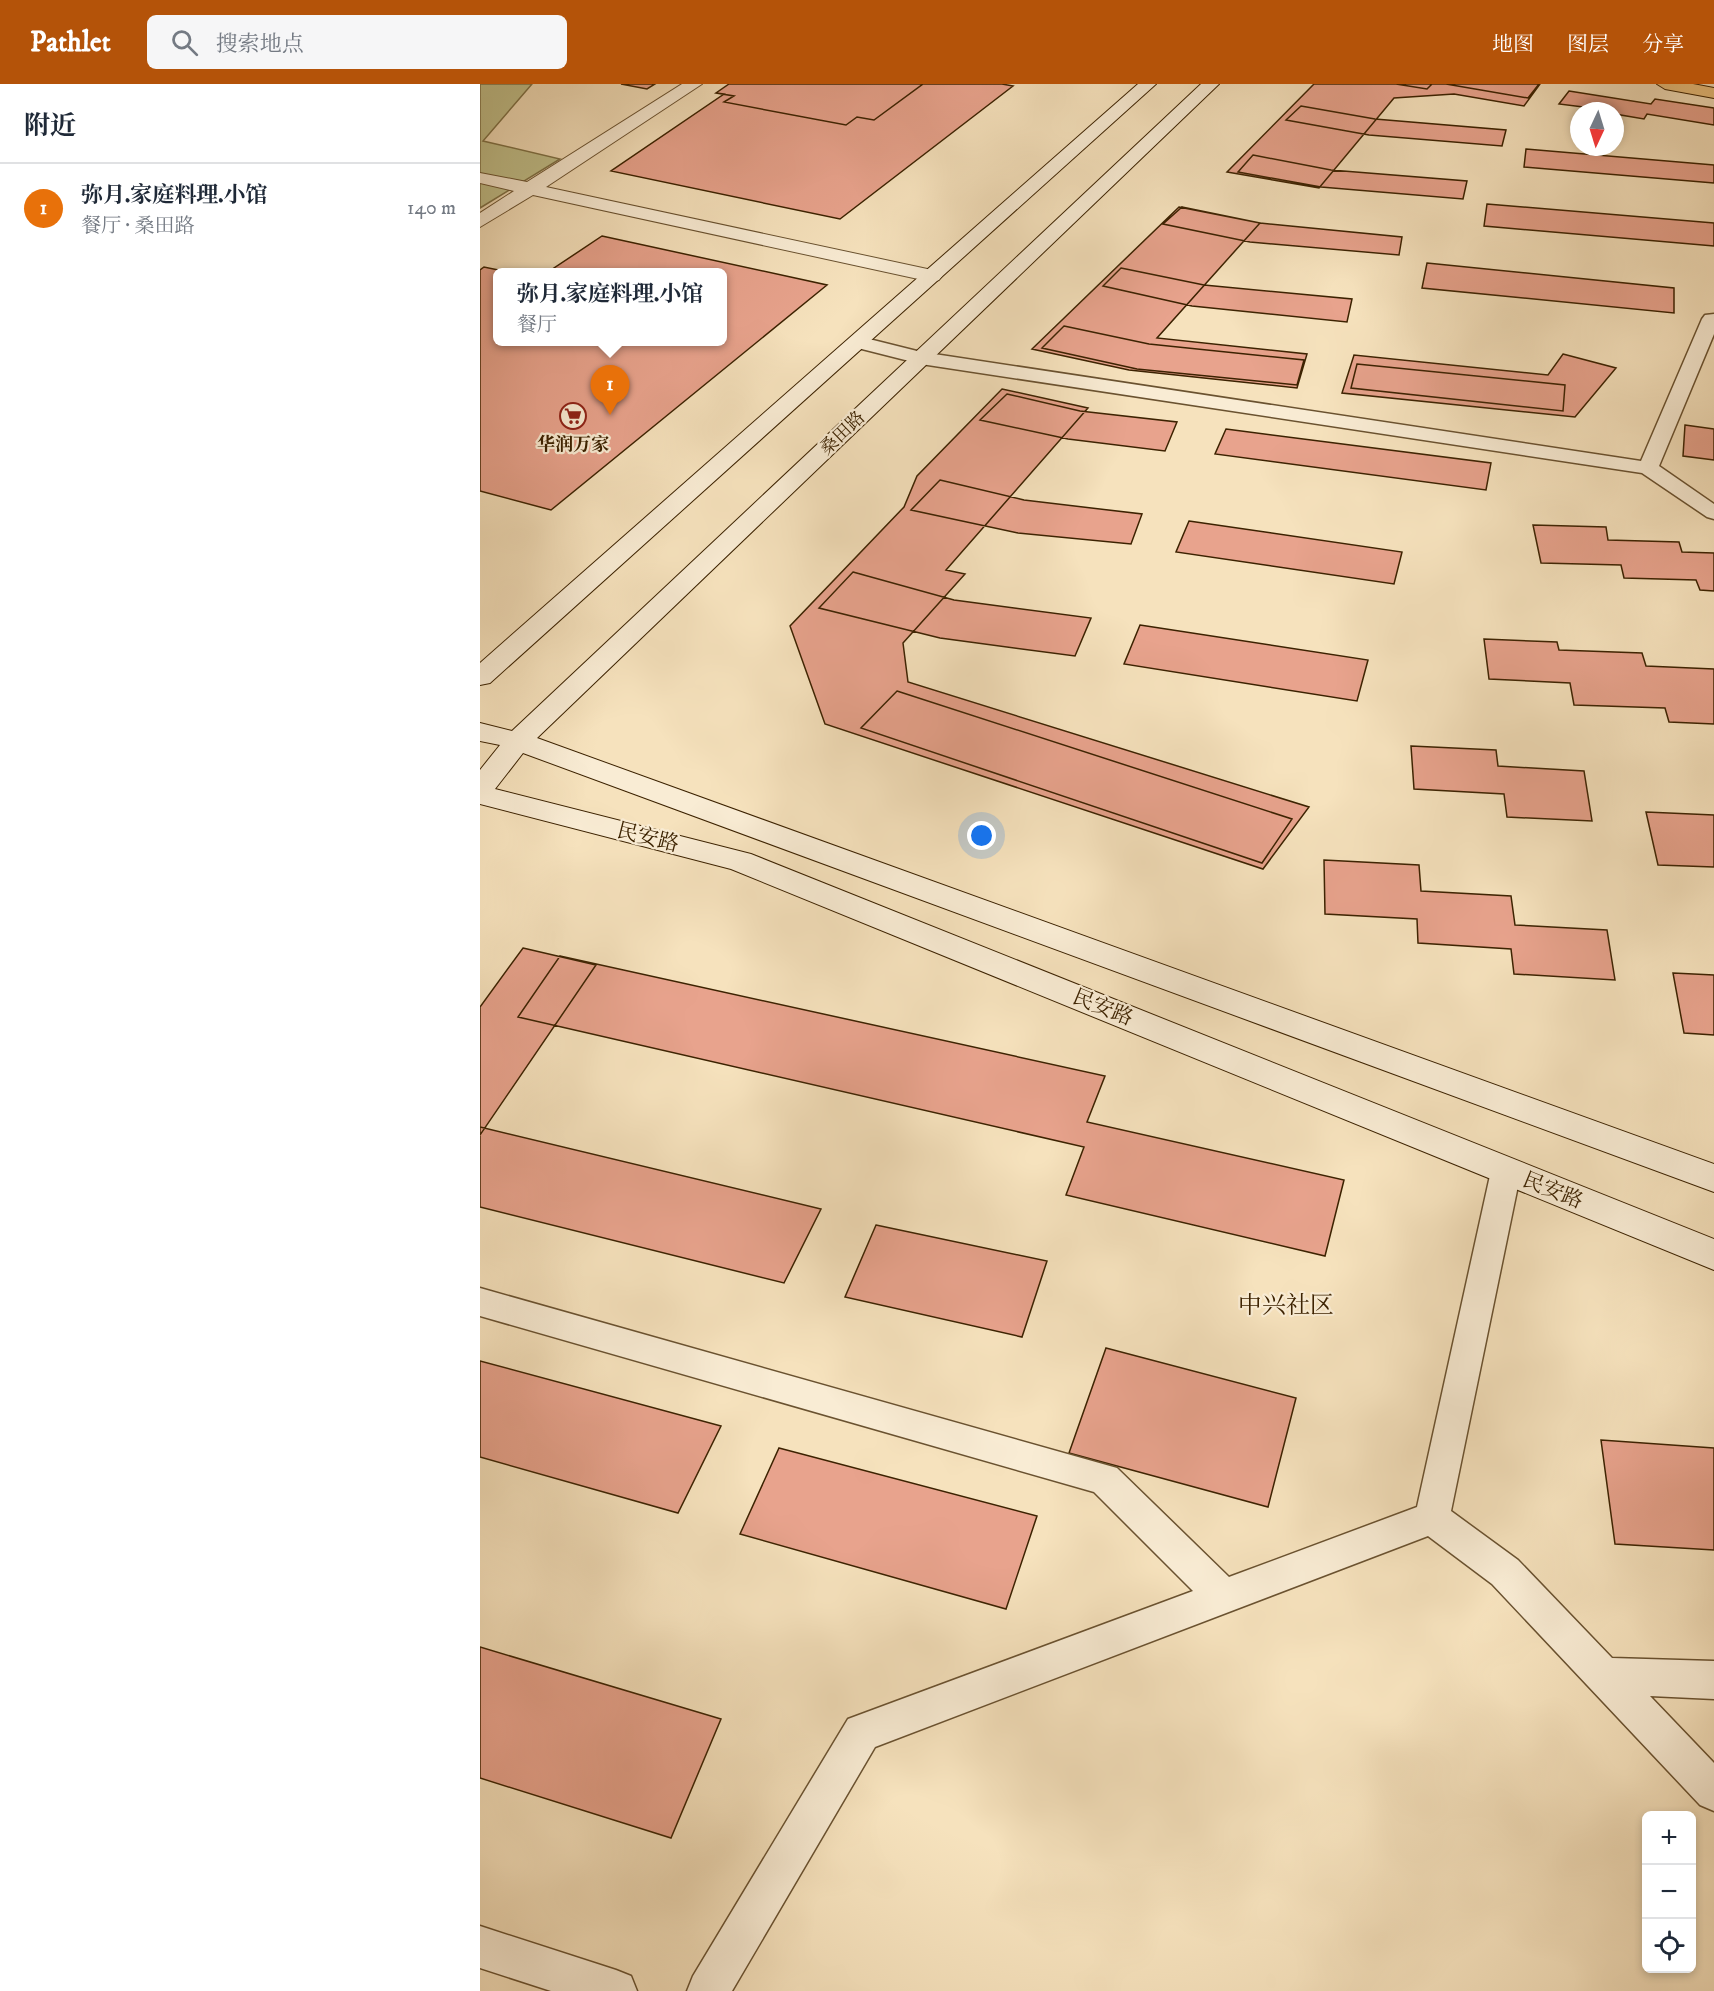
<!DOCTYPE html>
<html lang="zh">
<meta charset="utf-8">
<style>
:root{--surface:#fff;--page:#f6f6f7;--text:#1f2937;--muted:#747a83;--line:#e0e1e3;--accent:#b45309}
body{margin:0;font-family:"IM FELL DW Pica","Noto Serif SC",serif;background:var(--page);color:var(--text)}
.controls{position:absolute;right:18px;bottom:18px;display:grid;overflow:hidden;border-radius:9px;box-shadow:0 3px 9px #0003}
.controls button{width:54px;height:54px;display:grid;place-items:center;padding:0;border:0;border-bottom:2px solid var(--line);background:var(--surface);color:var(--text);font:30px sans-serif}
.compass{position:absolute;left:1090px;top:18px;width:54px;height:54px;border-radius:50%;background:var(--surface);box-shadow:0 3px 9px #0003;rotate:184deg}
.you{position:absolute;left:502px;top:752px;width:21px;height:21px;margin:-15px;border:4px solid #fff;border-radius:50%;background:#1a73e8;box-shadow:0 0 0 9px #1a73e833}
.badge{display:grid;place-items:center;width:39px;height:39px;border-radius:50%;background:var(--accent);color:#fff;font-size:20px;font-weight:700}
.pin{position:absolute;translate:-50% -50px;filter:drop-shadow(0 2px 3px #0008)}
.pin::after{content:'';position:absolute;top:32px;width:21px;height:18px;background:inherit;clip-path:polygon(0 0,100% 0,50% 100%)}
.popup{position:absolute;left:13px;top:184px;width:234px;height:78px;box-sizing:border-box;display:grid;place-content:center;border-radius:9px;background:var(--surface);filter:drop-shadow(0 2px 4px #0005);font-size:20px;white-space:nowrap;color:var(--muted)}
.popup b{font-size:22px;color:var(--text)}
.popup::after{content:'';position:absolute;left:50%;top:100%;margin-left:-12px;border:12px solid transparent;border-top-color:var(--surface)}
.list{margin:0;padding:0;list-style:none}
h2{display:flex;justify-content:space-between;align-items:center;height:78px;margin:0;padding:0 24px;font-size:26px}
h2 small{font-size:20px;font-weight:400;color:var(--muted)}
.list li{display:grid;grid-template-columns:39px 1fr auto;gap:18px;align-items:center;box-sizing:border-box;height:90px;padding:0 24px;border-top:2px solid var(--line)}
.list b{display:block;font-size:22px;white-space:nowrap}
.list p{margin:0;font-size:20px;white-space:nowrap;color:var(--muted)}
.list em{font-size:20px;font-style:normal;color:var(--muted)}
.icon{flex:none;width:33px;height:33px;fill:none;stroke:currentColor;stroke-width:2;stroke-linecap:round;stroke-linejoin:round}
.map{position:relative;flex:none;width:1234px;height:1907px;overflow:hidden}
header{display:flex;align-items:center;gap:36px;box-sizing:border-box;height:84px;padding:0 30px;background:var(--accent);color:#fff}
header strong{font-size:28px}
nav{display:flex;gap:33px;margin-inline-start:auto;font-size:21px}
.search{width:420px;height:54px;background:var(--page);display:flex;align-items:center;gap:15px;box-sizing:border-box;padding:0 21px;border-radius:9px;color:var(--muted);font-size:22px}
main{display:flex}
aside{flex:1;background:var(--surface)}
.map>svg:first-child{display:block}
.green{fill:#c2c28d;stroke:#7f7247;stroke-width:1.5}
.building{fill:#e8a38d;stroke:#3c2201;stroke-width:1.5}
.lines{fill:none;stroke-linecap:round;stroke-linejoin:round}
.lane-casing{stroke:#6a5230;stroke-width:3}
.street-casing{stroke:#6a5230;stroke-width:2}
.secondary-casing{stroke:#3c2201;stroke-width:2}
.primary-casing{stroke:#3c2201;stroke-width:2}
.lane{fill:#f9ecd4;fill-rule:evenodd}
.street{fill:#f9ecd4;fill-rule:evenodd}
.secondary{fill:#f9ecd4;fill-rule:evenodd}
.primary{fill:#ebc17e;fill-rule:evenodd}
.labels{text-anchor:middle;stroke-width:4.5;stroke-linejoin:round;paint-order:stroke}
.far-street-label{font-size:18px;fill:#3c2201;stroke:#f9ecd4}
.far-poi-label{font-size:18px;font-weight:bold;fill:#3c2201;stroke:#f9ecd4}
.street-label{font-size:21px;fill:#3c2201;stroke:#f9ecd4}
.quarter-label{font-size:24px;fill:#3c2201;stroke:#f9ecd4}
</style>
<header>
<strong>Pathlet</strong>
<div class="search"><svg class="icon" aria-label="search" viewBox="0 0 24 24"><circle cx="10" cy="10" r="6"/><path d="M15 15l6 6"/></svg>搜索地点</div>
<nav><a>地图</a><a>图层</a><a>分享</a></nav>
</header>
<main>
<aside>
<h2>附近<small></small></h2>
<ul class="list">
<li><span class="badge" style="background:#e8710a">1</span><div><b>弥月.家庭料理.小馆</b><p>餐厅 · 桑田路</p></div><em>140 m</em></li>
</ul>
</aside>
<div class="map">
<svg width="1234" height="1907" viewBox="0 0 1234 1907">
<rect width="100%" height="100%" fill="#f6e2bd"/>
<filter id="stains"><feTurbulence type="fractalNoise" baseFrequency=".00333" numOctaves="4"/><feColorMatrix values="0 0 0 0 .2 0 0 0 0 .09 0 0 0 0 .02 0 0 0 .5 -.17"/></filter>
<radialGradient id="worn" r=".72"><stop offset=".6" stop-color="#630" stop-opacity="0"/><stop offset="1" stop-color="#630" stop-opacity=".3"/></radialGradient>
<path class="green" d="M0,0H52L3,57L80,75L0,124Z"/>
<path class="building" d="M141,0H175L167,5Z
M249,0H443L394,36L377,33L366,41L244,18L254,12L236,9Z
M249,0H522L533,2L360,135L131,87L244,10L236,9Z
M834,0H1060L1044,22L974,10L914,14L839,104L747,88Z
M916,0H952L947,5Z
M966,0H1059L1048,14Z
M1089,7L1171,20L1175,15L1234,24V41L1167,30L1164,35L1135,30V27L1079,20Z
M821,22L895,35L1026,46L1022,62L889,51L806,36Z
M1046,65L1234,81V99L1044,83Z
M773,71L851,86L987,97L983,115L841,103L758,88Z
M1007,120L1234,139V162L1004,142Z
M699,123L780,139L677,254L827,270L817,304L649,286L552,265Z
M702,123L780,139L922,153L919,171L770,158L683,140Z
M122,152L347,201L71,426L0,407V186L4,183L28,188H18V258H243V188H68Z
M947,179L1194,204V229L942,204Z
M641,184L724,201L872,215L867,238L712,222L623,202Z
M584,242L669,260L824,276L817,301L657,285L562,264Z
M1083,270L1136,284L1095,333L862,309L874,271L1068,291Z
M877,280L1085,301L1083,327L871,304Z
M522,305L608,324L466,486L485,490L423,559L428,598L829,723L783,785L345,640L310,542L424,423L437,392Z
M527,310L600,327L697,338L685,367L588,355L500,336Z
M1205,341L1234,345V376L1203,372Z
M746,345L1011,379L1006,406L735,370Z
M460,396L544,416L662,430L651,460L538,449L431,426Z
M709,437L922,468L914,500L696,468Z
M1053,441L1126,443L1128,456L1199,458L1202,468L1234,469V507L1220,506L1216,496L1144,494L1141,481L1061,479Z
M373,488L474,516L611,534L595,572L460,554L339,524Z
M660,541L888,576L877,617L644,580Z
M1004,555L1077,558L1079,566L1162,569L1166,582L1234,585V640L1189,638L1185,624L1094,621L1090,599L1009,595Z
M417,607L812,735L782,779L381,644Z
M931,662L1016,666L1018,682L1104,687L1112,737L1027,733L1024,710L934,705Z
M1166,728L1234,731V783L1178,781Z
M844,776L939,781L941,807L1031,812L1035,841L1127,846L1135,896L1034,890L1031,865L938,859L937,835L845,830Z
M43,864L116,881L0,1051V923Z
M80,872L625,992L607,1038L864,1096L845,1172L586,1111L604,1063L38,933Z
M1193,889L1234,891V951L1204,949Z
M0,1043L341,1125L304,1199L0,1123Z
M396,1141L567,1177L542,1253L365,1213Z
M626,1264L816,1314L788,1423L589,1369Z
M0,1277L241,1342L198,1429L0,1373Z
M1121,1356L1234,1364V1466L1135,1460Z
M299,1364L557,1432L526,1525L260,1450Z
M0,1563L241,1635L191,1754L0,1694Z"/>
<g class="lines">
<defs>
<path id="lane" d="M1234,230V250L1179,382L1234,420V435L1227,433L1162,389L441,280L370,262L368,258L377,252L441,268L1161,377L1222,235L1225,231Z
M1026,1075L1037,1078L1041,1087L971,1427L1038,1476L1132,1574L1234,1577V1615L1170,1612L1234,1679V1727L1220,1721L1012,1500L948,1452L395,1663L252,1907H207L213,1892L368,1635L713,1507L614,1408L0,1232V1204L637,1384L749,1493L937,1423L1011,1087L1015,1078Z
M0,1842L136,1886L151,1892L157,1907H71L0,1884Z"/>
<path id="street" d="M202,0H222L66,103L452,186L459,188L462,192L459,196L452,198L53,111L0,143V129L34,107L0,99V89L47,98Z"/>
<path id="secondary" d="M658,0H676L10,599L0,601V579Z
M721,0H739L57,654L1234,1080V1108L43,669L15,705L271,770L1234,1155V1186L251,785L0,720V686L20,661L0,657V639L32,647Z"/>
<path id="primary" d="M1177,0H1213L1234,4V14L1185,5Z"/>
</defs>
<use href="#lane" class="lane-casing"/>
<use href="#street" class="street-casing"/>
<use href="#secondary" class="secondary-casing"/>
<use href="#primary" class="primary-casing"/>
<use href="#lane" class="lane"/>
<use href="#street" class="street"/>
<use href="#secondary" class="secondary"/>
<use href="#primary" class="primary"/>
</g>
<defs>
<symbol id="supermarket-ring" viewBox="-11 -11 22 22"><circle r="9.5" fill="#f9ecd4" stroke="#8f2418" stroke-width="1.5"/><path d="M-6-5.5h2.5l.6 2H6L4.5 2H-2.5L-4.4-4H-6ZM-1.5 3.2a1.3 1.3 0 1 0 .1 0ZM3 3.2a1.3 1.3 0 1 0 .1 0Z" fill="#8f2418"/></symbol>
</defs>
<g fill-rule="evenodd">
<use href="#supermarket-ring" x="78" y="317" width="30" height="30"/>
</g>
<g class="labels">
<g class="far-street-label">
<text transform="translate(362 349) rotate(-44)" y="6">桑田路</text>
</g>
<g class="far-poi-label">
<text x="93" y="366">华润万家</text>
</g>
<g class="street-label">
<text transform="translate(168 753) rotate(14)" y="7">民安路</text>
<text transform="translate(623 923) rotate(22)" y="7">民安路</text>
<text transform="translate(1073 1106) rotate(22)" y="7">民安路</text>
</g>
<g class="quarter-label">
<text x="806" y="1229">中兴社区</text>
</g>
</g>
<rect width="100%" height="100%" filter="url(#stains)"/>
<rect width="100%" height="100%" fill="url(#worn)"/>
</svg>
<div class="controls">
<button>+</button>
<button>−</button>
<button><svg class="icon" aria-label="locate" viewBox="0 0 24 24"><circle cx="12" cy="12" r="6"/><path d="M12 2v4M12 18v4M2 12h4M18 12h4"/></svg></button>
</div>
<svg class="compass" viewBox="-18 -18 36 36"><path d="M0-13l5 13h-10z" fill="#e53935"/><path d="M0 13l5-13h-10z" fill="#747a83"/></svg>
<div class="you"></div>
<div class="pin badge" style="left:130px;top:331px;background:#e8710a">1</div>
<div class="popup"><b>弥月.家庭料理.小馆</b>餐厅</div>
</div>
</main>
